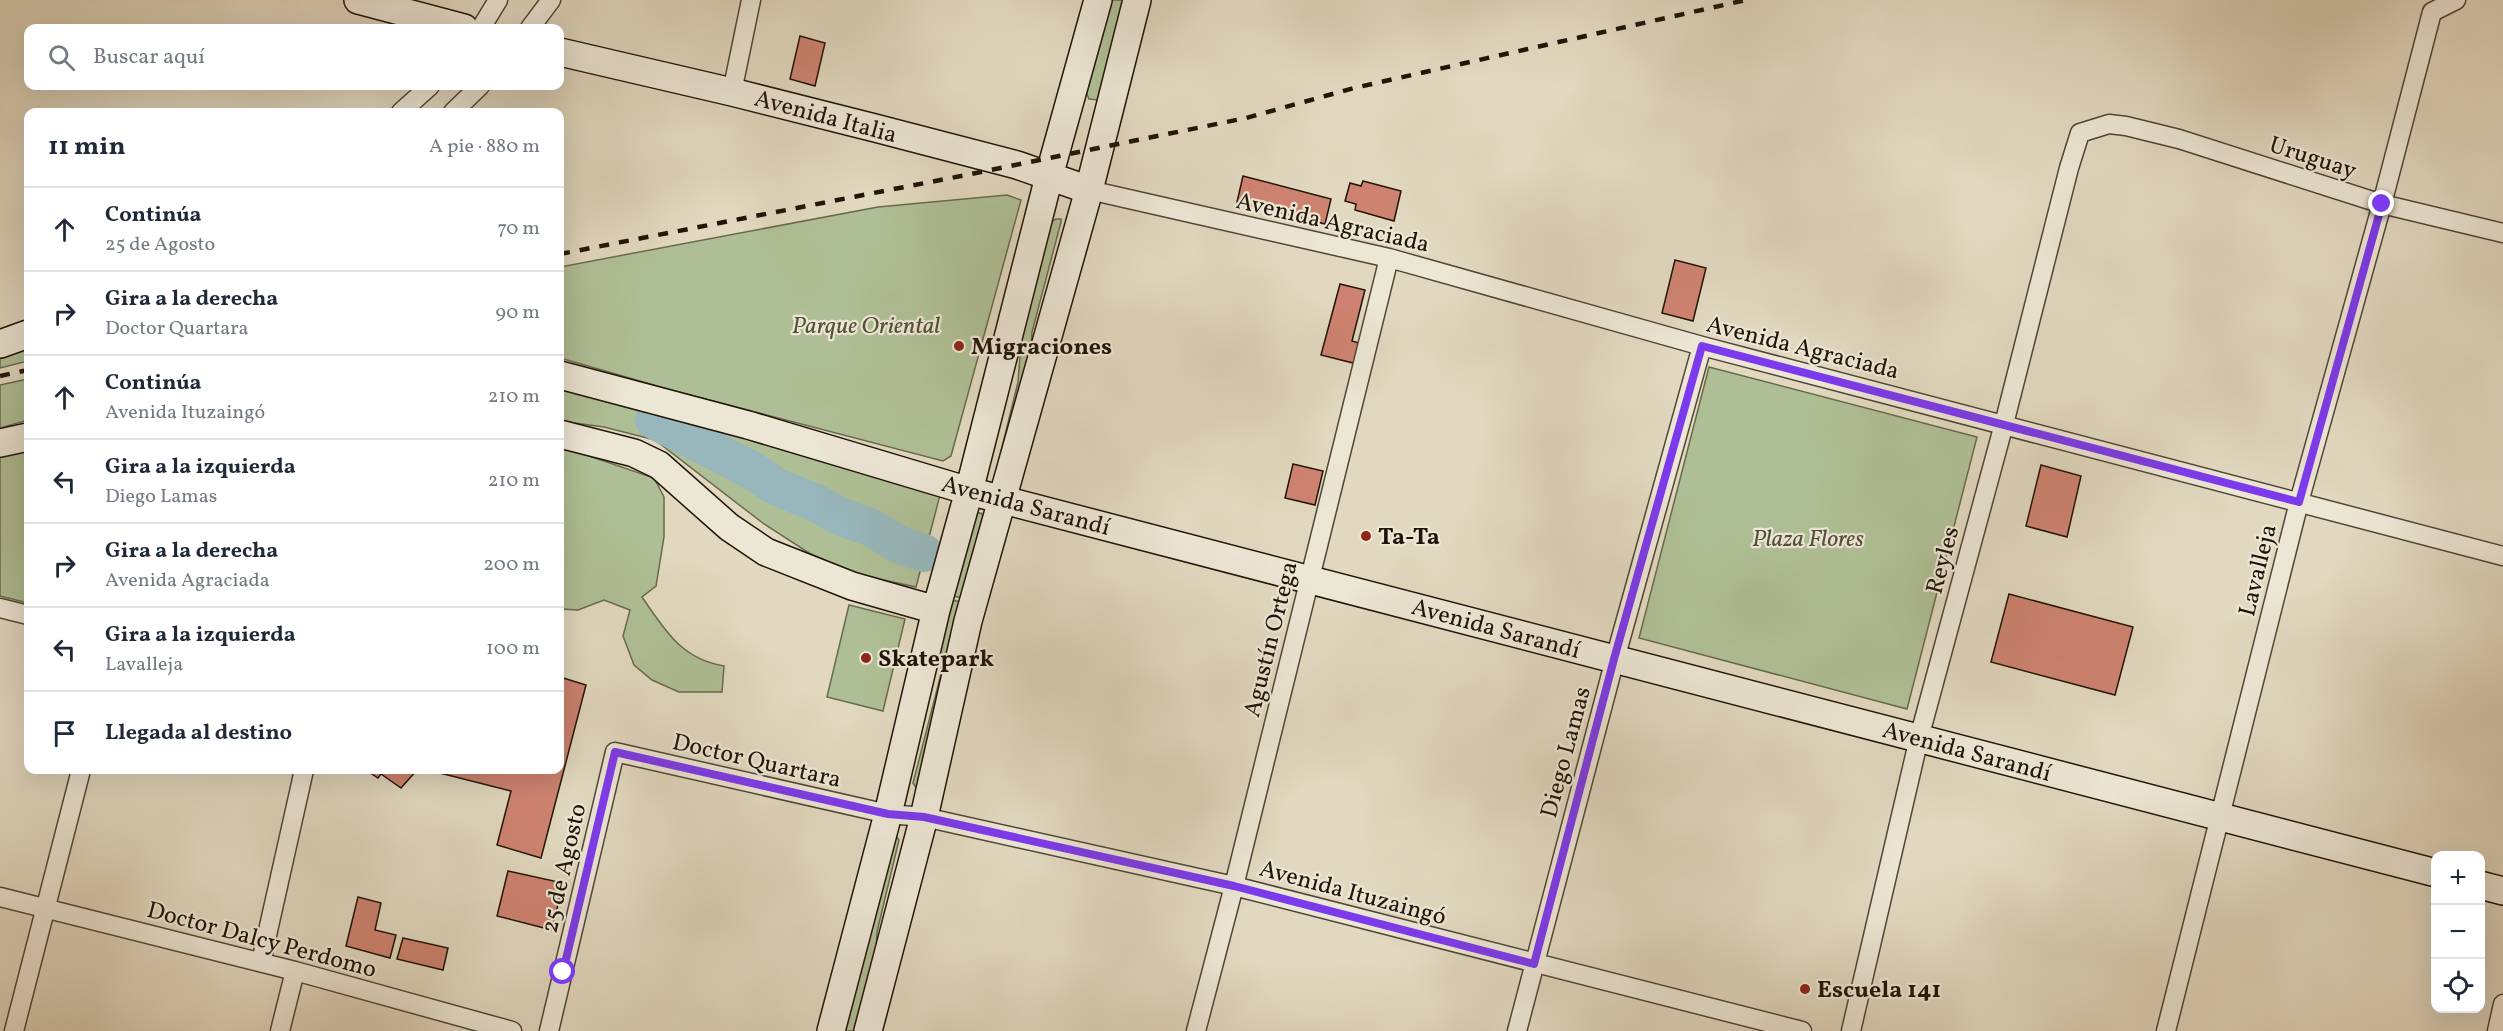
<!DOCTYPE html>
<html lang="es">
<meta charset="utf-8">
<style>
:root{--surface:#fff;--page:#f6f6f7;--text:#1f2937;--muted:#747a83;--line:#e0e1e3}
body{margin:0;font-family:Vollkorn,serif;background:var(--page);color:var(--text)}
.controls{position:absolute;right:18px;bottom:18px;display:grid;overflow:hidden;border-radius:12px;box-shadow:0 6px 24px #0002}
.controls button{width:54px;height:54px;display:grid;place-items:center;padding:0;border:0;border-bottom:2px solid var(--line);background:var(--surface);color:var(--text);font:30px sans-serif}
.stop{position:absolute;width:18px;height:18px;margin:-14px;border:4px solid #7c3aed;border-radius:50%;background:#fff}
.stop.end{background:#7c3aed;border-color:#fff;box-shadow:0 2px 6px #0008}
.list{margin:0;padding:0;list-style:none}
h2{display:flex;justify-content:space-between;align-items:center;height:78px;margin:0;padding:0 24px;font-size:26px}
h2 small{font-size:20px;font-weight:400;color:var(--muted)}
.list li{display:grid;grid-template-columns:39px 1fr auto;gap:18px;align-items:center;box-sizing:border-box;height:84px;padding:0 24px;border-top:2px solid var(--line)}
.list b{display:block;font-size:22px;white-space:nowrap}
.list p{margin:0;font-size:20px;white-space:nowrap;color:var(--muted)}
.list em{font-size:20px;font-style:normal;color:var(--muted)}
.icon{flex:none;width:33px;height:33px;fill:none;stroke:currentColor;stroke-width:2;stroke-linecap:round;stroke-linejoin:round}
.map{position:relative;flex:none;width:2503px;height:1031px;overflow:hidden}
.search{position:absolute;background:var(--surface);box-shadow:0 6px 24px #0002;left:24px;top:24px;width:540px;height:66px;display:flex;align-items:center;gap:15px;box-sizing:border-box;padding:0 21px;border-radius:12px;color:var(--muted);font-size:22px}
.panel{position:absolute;background:var(--surface);box-shadow:0 6px 24px #0002;left:24px;top:108px;width:540px;height:666px;border-radius:12px}
.map>svg:first-child{display:block}
.green{fill:#afbf95;stroke:#686a4e;stroke-width:1.5}
.lines{fill:none;stroke-linecap:round;stroke-linejoin:round}
.river{stroke:#98b7bc;stroke-width:38}
.building{fill:#ce8371;stroke:#211407;stroke-width:1.5}
.street-casing{stroke:#514535;stroke-width:21}
.secondary-casing{stroke:#211407;stroke-width:30}
.street{stroke:#ece6d5;stroke-width:18}
.secondary{stroke:#ece6d5;stroke-width:27}
.rail{stroke:#211407;stroke-width:4.5;stroke-dasharray:10 10;stroke-linecap:butt}
.route{stroke:#7c3aed;stroke-width:8}
.poi-dot{fill:#8f2418;stroke:#ece6d5;stroke-width:2}
.labels{text-anchor:middle;stroke-width:4.5;stroke-linejoin:round;paint-order:stroke}
.street-label{font-size:24px;fill:#211407;stroke:#ece6d5}
.park-label{font-size:24px;font-style:italic;fill:#535039;stroke:#ece6d5}
.poi-label{font-size:24px;font-weight:bold;fill:#211407;stroke:#ece6d5;text-anchor:start}
</style>
<div class="map">
<svg width="2503" height="1031" viewBox="0 0 2503 1031">
<rect width="100%" height="100%" fill="#e1d8bf"/>
<filter id="stains"><feTurbulence type="fractalNoise" baseFrequency=".00333" numOctaves="4"/><feColorMatrix values="0 0 0 0 .2 0 0 0 0 .09 0 0 0 0 .02 0 0 0 .5 -.17"/></filter>
<radialGradient id="worn" r=".72"><stop offset=".6" stop-color="#630" stop-opacity="0"/><stop offset="1" stop-color="#630" stop-opacity=".3"/></radialGradient>
<path class="green" d="M1110,0H1127L1099,100L1089,99L1086,92Z
M1007,195L1021,200L951,456L943,461L671,390L560,358V267L878,207Z
M1056,219H1061V222L1032,332L1030,373L994,480L1018,382L1022,331L1051,222Z
M28,347V361L0,368V357Z
M1709,367L1977,437L1907,709L1639,638Z
M28,379V420L0,428V385Z
M560,388L803,450L940,495L916,587L852,573L809,553L764,524L655,440L604,427L560,421Z
M560,446L654,478L664,497V537L656,586L642,597C665,630 681,659 724,666L722,692H679L652,680L634,665L623,636L630,610L604,600L578,610L560,609Z
M28,448V603L0,596V456Z
M978,513H981L984,517L962,598L953,596L975,515Z
M952,600L961,602L917,789L913,783L941,674L940,650Z
M849,605L905,619L883,711L827,697Z
M895,835L899,840L877,932L875,972L860,1031H842Z"/>
<g class="lines">
<path class="river" d="M654,420L753,471L775,486L816,503L841,517L870,527L900,545L924,553"/>
</g>
<path class="building" d="M800,36L825,43L815,86L790,79Z
M1243,176L1331,199L1325,224L1237,202Z
M1363,181L1401,191L1394,221L1355,210L1356,204L1345,201L1350,183L1361,186Z
M1675,260L1706,268L1693,321L1662,313Z
M1340,284L1365,290L1352,341L1362,344L1357,364L1321,355Z
M1293,464L1323,471L1315,505L1285,498Z
M2041,465L2081,476L2067,537L2026,526Z
M2009,594L2133,627L2115,695L1991,662Z
M560,677L586,685L541,858L497,845L511,791L428,770H560Z
M366,770H417L401,788L381,774L378,778Z
M508,871L563,883L552,930L497,916Z
M358,897L381,903L375,930L396,935L390,958L346,946Z
M403,938L448,948L443,970L397,959Z"/>
<g class="lines">
<defs>
<path id="street" d="M481,28L498,0
M530,28L551,0
M732,92L751,0
M401,112L430,86
M453,112L480,86
M1089,190L1389,258L1702,346L2503,556
M0,608L28,615
M0,897L295,971L512,1031
M261,962L304,770
M14,1031L81,770
M280,1031L295,971
M549,1031L615,752L888,814L924,817L1234,886L1802,1031
M1196,1031L1234,886L1389,258
M1517,1031L1615,659L1702,346
M1851,1031L1919,738L2004,424L2069,168L2080,133L2109,124L2126,126L2179,139L2382,204L2503,233
M2166,1031L2299,502L2382,204L2432,12L2456,0
M2497,1031L2503,1004"/>
<path id="secondary" d="M358,0L464,28
M560,52L732,92L875,128L1017,165L1089,190
M0,344L28,334
M560,375L748,425L969,491L2436,873
M560,434L634,453L659,465L729,527L766,552L852,586L936,610
M0,443L28,437
M2480,885L2503,891
M831,1031L888,814L936,610L969,491L1051,169L1098,0
M868,1031L924,817L968,621L1089,190L1137,0"/>
</defs>
<use href="#street" class="street-casing"/>
<use href="#secondary" class="secondary-casing"/>
<use href="#street" class="street"/>
<use href="#secondary" class="secondary"/>
<path class="rail" d="M560,254L961,176L1246,118L1354,88L1746,0
M0,376L28,370"/>
</g>
<g class="lines">
<path class="route" d="M563,972L615,752L888,814L924,817L1234,886L1534,964L1614,659L1702,346L2299,502L2382,204"/>
</g>
<g class="poi-dot">
<circle cx="959" cy="346" r="6"/>
<circle cx="1366" cy="536" r="6"/>
<circle cx="866" cy="658" r="6"/>
<circle cx="1805" cy="989" r="6"/>
</g>
<g class="labels">
<g class="street-label">
<text transform="translate(826 116) rotate(15)" y="8">Avenida Italia</text>
<text transform="translate(2313 157) rotate(18)" y="8">Uruguay</text>
<text transform="translate(1333 222) rotate(13)" y="8">Avenida Agraciada</text>
<text transform="translate(1803 347) rotate(14)" y="8">Avenida Agraciada</text>
<text transform="translate(1026 505) rotate(15)" y="8">Avenida Sarandí</text>
<text transform="translate(1942 560) rotate(-75)" y="8">Reyles</text>
<text transform="translate(2257 570) rotate(-76)" y="8">Lavalleja</text>
<text transform="translate(1496 628) rotate(15)" y="8">Avenida Sarandí</text>
<text transform="translate(1270 639) rotate(-76)" y="8">Agustín Ortega</text>
<text transform="translate(1967 751) rotate(15)" y="8">Avenida Sarandí</text>
<text transform="translate(1565 752) rotate(-75)" y="8">Diego Lamas</text>
<text transform="translate(757 760) rotate(13)" y="8">Doctor Quartara</text>
<text transform="translate(563 868) rotate(-77)" y="8">25 de Agosto</text>
<text transform="translate(1353 892) rotate(15)" y="8">Avenida Ituzaingó</text>
<text transform="translate(262 939) rotate(15)" y="8">Doctor Dalcy Perdomo</text>
</g>
<g class="park-label">
<text x="866" y="333">Parque Oriental</text>
<text x="1808" y="546">Plaza Flores</text>
</g>
<g class="poi-label">
<text x="971" y="354">Migraciones</text>
<text x="1378" y="544">Ta-Ta</text>
<text x="878" y="666">Skatepark</text>
<text x="1817" y="997">Escuela 141</text>
</g>
</g>
<rect width="100%" height="100%" filter="url(#stains)"/>
<rect width="100%" height="100%" fill="url(#worn)"/>
</svg>
<div class="controls">
<button>+</button>
<button>−</button>
<button><svg class="icon" aria-label="locate" viewBox="0 0 24 24"><circle cx="12" cy="12" r="6"/><path d="M12 2v4M12 18v4M2 12h4M18 12h4"/></svg></button>
</div>
<div class="stop" style="left:563px;top:972px"></div>
<div class="stop end" style="left:2382px;top:204px"></div>
<div class="search"><svg class="icon" aria-label="search" viewBox="0 0 24 24"><circle cx="10" cy="10" r="6"/><path d="M15 15l6 6"/></svg>Buscar aquí</div>
<section class="panel">
<h2>11 min<small>A pie · 880 m</small></h2>
<ul class="list">
<li><svg class="icon" aria-label="ahead" viewBox="0 0 24 24"><path d="M12 20V5M6 11l6-6 6 6"/></svg><div><b>Continúa</b><p>25 de Agosto</p></div><em>70 m</em></li>
<li><svg class="icon" aria-label="right" viewBox="0 0 24 24"><path d="M7 20v-9h11M14 6l5 5-5 5"/></svg><div><b>Gira a la derecha</b><p>Doctor Quartara</p></div><em>90 m</em></li>
<li><svg class="icon" aria-label="ahead" viewBox="0 0 24 24"><path d="M12 20V5M6 11l6-6 6 6"/></svg><div><b>Continúa</b><p>Avenida Ituzaingó</p></div><em>210 m</em></li>
<li><svg class="icon" aria-label="left" viewBox="0 0 24 24"><path d="M17 20v-9H6M10 6l-5 5 5 5"/></svg><div><b>Gira a la izquierda</b><p>Diego Lamas</p></div><em>210 m</em></li>
<li><svg class="icon" aria-label="right" viewBox="0 0 24 24"><path d="M7 20v-9h11M14 6l5 5-5 5"/></svg><div><b>Gira a la derecha</b><p>Avenida Agraciada</p></div><em>200 m</em></li>
<li><svg class="icon" aria-label="left" viewBox="0 0 24 24"><path d="M17 20v-9H6M10 6l-5 5 5 5"/></svg><div><b>Gira a la izquierda</b><p>Lavalleja</p></div><em>100 m</em></li>
<li><svg class="icon" aria-label="arrive" viewBox="0 0 24 24"><path d="M6 21V4h12l-3 4 3 4H6"/></svg><div><b>Llegada al destino</b></div></li>
</ul>
</section>
</div>
